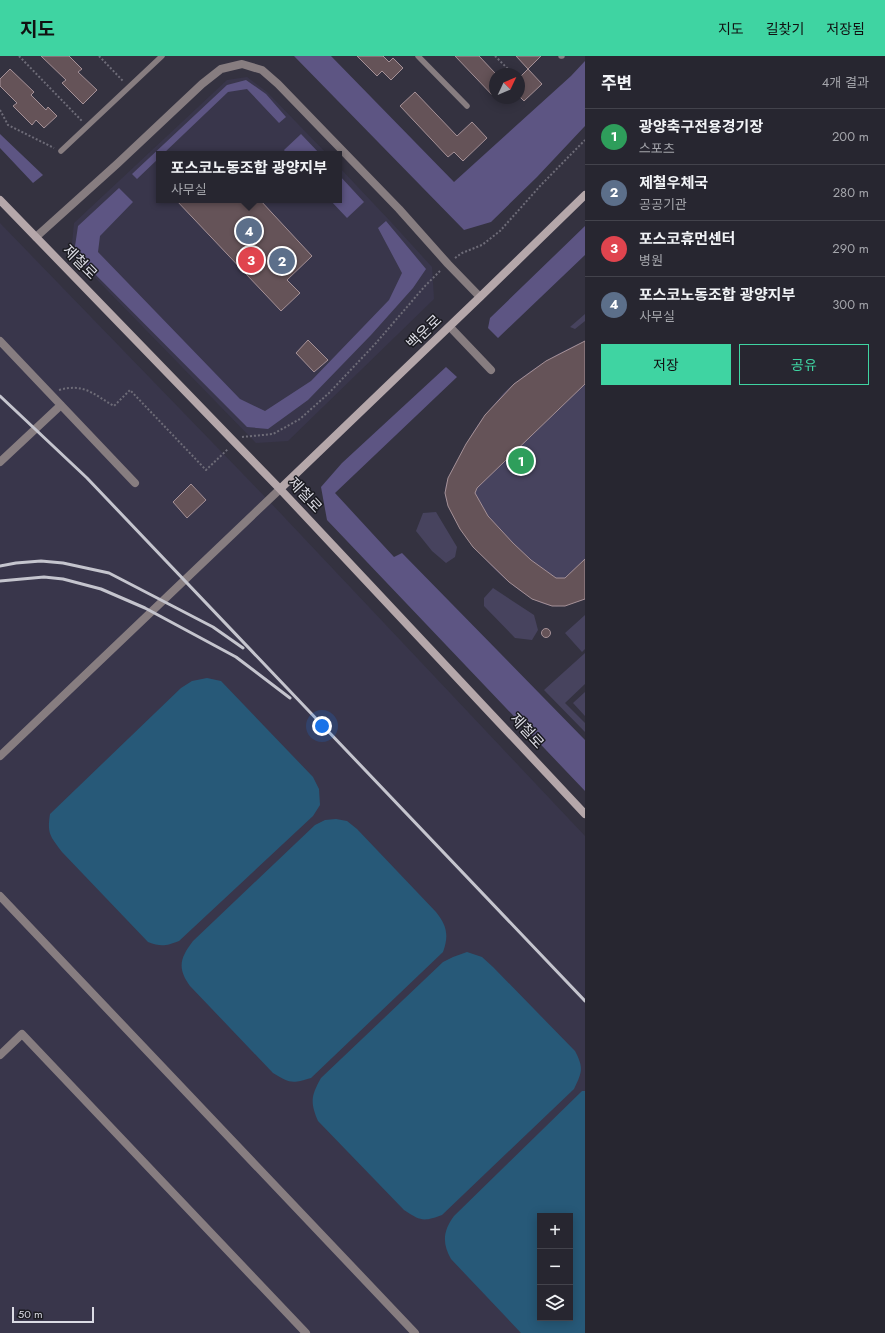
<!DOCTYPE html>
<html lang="ko">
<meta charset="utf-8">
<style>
:root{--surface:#272630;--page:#33323c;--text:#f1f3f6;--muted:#a4a5ab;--line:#43434c;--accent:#3fd4a2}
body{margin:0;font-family:Jost,"Noto Sans KR",sans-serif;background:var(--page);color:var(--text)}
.controls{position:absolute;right:12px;bottom:12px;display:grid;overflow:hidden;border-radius:0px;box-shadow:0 2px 10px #0003}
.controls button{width:36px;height:36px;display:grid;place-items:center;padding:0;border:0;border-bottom:1px solid var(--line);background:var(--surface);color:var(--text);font:20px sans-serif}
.compass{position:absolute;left:489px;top:12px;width:36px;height:36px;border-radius:50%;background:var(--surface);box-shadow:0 2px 10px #0003;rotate:46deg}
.scale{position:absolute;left:12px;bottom:10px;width:82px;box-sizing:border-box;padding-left:4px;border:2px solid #dbdbe4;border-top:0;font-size:11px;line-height:14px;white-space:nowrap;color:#dbdbe4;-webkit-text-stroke:3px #1b1b21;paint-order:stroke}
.you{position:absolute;left:322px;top:670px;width:14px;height:14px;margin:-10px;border:3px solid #fff;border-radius:50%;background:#1a73e8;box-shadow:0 0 0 6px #1a73e833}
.badge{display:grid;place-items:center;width:26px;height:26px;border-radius:50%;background:var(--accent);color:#fff;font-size:13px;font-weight:700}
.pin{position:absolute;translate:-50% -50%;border:2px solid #fff;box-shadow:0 1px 4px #0006}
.popup{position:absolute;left:156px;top:95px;width:186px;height:52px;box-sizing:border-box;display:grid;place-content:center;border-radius:0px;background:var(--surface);filter:drop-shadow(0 1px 3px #0005);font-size:13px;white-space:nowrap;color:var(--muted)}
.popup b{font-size:15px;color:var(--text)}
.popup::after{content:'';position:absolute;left:50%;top:100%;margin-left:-8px;border:8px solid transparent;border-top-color:var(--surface)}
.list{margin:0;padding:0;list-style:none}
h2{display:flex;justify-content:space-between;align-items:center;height:52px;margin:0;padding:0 16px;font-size:17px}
h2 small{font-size:13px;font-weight:400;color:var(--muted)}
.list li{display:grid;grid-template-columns:26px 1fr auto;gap:12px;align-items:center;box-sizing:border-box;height:56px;padding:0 16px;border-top:1px solid var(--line)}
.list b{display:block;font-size:15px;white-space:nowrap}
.list p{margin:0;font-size:13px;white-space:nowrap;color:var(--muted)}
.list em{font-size:13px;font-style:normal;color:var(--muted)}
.actions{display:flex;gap:8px;padding:12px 16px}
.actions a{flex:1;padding:9px 0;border:1px solid var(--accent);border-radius:0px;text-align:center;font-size:14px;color:var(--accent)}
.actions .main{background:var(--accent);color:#111}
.icon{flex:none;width:22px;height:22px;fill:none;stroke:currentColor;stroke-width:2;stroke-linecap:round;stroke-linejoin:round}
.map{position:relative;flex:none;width:585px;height:1277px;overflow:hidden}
header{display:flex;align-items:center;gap:24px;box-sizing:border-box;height:56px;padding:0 20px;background:var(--accent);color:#111}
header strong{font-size:19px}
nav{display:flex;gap:22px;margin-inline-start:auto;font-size:14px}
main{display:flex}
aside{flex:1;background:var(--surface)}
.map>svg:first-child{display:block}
.built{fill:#39364b;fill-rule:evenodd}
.green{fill:#47435e}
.forest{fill:#5d5583}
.water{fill:#275978;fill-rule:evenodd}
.building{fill:#655358;stroke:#a59197}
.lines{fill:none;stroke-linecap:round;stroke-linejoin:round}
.path{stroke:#6e6c78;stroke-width:2;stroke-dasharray:2 2;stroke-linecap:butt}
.service{stroke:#877d80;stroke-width:5.5}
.minor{stroke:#877d80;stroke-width:8}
.tertiary{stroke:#877d80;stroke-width:8}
.secondary{stroke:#b5a7aa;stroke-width:8}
.rail{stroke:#c5c5ce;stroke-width:3}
.labels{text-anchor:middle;stroke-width:3;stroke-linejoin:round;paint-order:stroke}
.street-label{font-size:15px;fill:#dbdbe4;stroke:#1b1b21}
</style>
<header>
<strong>지도</strong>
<nav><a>지도</a><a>길찾기</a><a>저장됨</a></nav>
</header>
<main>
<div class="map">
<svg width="585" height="1277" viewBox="0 0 585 1277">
<rect width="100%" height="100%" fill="#343240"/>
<path class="built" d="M247,21L267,36L327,98H159V144H339V111L390,165L432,211L434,243L288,385L256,387L71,197L74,167L227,24Z
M0,167L268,444L585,780V1277H0ZM540,1160H570V1262H540Z"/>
<path class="green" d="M585,258V265L575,273L570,271Z
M585,285V543C574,547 564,551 553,550C519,548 449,472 445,438C444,427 452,414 457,405C466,389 474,372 486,358C495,348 504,335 515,327C536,310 560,295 585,285Z
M436,456L457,491L455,501L446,507L432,495L416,475L423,457Z
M493,532L534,559L538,574L532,584L515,582L484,550V542Z
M585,559V593L582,596L565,577Z
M585,597V628L565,647L585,667V676L544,634Z
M585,636V660L573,647Z"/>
<path class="forest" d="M294,0H331L454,126L571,20L585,5V70L537,121L491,166L464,174Z
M246,24L266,38L286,61L279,67L247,33L228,36L163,98H159V102L137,123L132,118L227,29Z
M0,78L43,119L33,127L0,92Z
M301,78L320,98H287L284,94Z
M339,119L364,146L347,162L330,144H339Z
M119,132L133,146L100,180L98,196L240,343L265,355L311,325L389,244L402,217L378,172L386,165L426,213L413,232L371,279L308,344L268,373L247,371L74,197L78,170Z
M585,170V199L498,282L488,272L490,262Z
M446,311L457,321L335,437L394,501L402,497L585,684V735L327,464L321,431L342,407Z"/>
<path class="water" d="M207,622L221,625L313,721L319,733L320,749L313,760L179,885C166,890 161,891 148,886L62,796C50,780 47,778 50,758L181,632L192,625Z
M336,763L347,765L357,773L436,856C447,870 449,879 443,896L311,1022C292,1028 289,1027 273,1017L190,930C177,912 180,902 193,885L315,769L325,764Z
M467,896L482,901L493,911L575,995C584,1012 582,1016 574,1033L442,1159C423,1166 421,1165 404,1154L318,1065C310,1046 311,1040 321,1022L443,906L453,901Z
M582,1035H585V1277H521L451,1203C442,1187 443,1175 454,1160ZM540,1160H570V1262H540Z"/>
<path class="building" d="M41,0H69L82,13L78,16L97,34L83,48L62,27L66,24Z
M357,0H383L389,6L393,2L403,12L391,24L382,15L377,20Z
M455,0H479L495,17V42Z
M516,0H541L528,13Z
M10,13L34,36L31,39L46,54L48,51L57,60L44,72L36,64L32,69L13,50L17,47L0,30V23Z
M528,13L542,28L524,45L519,40V22Z
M415,36L457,80L472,66L487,82L463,105L454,96L448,101L400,50Z
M176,144H260L312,200L287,224L300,237L281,255Z
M308,284L328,304L314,316L296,297Z
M585,285V328L477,432L475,437L488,460L513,487L531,504L556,522H565L585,503V543L565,550H552L532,543L509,526L473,491L460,473L448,450L445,437L448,422L466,388L485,359L514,328L546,305Z
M191,428L206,444L187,462L173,446Z
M541.5 577a4.5 4.5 0 1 1 9 0a4.5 4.5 0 1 1-9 0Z"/>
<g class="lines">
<path class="path" d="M19,0L82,65
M99,0L123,25
M495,0L509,14
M0,54L8,69L54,92
M455,202L462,197L482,189L500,175L541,129L585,84
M59,334C84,327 93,338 114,350L130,334L206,414L228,393
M242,381L273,378L300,363L329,337L376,287L425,230L441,214"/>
<path class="service" d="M418,0L467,50
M561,0H562
M61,95L162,0"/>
<path class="minor" d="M36,181L117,108L202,28L221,13L242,8L262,14L278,28L399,153L448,208L480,241
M450,271L491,314
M0,285L135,427
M0,406L61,349
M0,999L22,978L306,1277"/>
<path class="tertiary" d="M0,700L280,433
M0,840L415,1277"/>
<path class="secondary" d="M0,144L280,433L585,758
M280,433L480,241L585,139"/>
<path class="rail" d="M0,340L87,422L585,945
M0,510L16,507L41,505L63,507L109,517L213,571L243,592
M0,525L44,521L63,523L101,533L145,552L236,601L290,642"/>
</g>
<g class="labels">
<g class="street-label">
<text transform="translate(80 206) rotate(45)" y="5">제철로</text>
<text transform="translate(424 276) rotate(-44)" y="5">백운로</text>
<text transform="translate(305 439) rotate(47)" y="5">제철로</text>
<text transform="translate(527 675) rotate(47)" y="5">제철로</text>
</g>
</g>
</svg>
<div class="controls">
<button>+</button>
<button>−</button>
<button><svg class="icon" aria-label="layers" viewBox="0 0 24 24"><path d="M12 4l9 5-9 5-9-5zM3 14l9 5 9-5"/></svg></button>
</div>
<svg class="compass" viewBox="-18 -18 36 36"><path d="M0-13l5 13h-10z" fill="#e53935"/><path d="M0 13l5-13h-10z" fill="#a4a5ab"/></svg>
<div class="scale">50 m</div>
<div class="you"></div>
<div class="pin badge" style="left:521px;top:405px;background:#2e9e5b">1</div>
<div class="pin badge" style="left:282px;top:205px;background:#5c6f8a">2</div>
<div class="pin badge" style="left:251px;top:204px;background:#e0444e">3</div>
<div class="pin badge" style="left:249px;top:175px;background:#5c6f8a">4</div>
<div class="popup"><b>포스코노동조합 광양지부</b>사무실</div>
</div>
<aside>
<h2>주변<small>4개 결과</small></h2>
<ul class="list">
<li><span class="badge" style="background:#2e9e5b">1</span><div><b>광양축구전용경기장</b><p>스포츠</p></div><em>200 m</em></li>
<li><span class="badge" style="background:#5c6f8a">2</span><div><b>제철우체국</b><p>공공기관</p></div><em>280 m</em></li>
<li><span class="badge" style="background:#e0444e">3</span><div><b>포스코휴먼센터</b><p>병원</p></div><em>290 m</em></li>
<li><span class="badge" style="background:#5c6f8a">4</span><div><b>포스코노동조합 광양지부</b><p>사무실</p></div><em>300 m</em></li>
</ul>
<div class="actions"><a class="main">저장</a><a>공유</a></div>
</aside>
</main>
